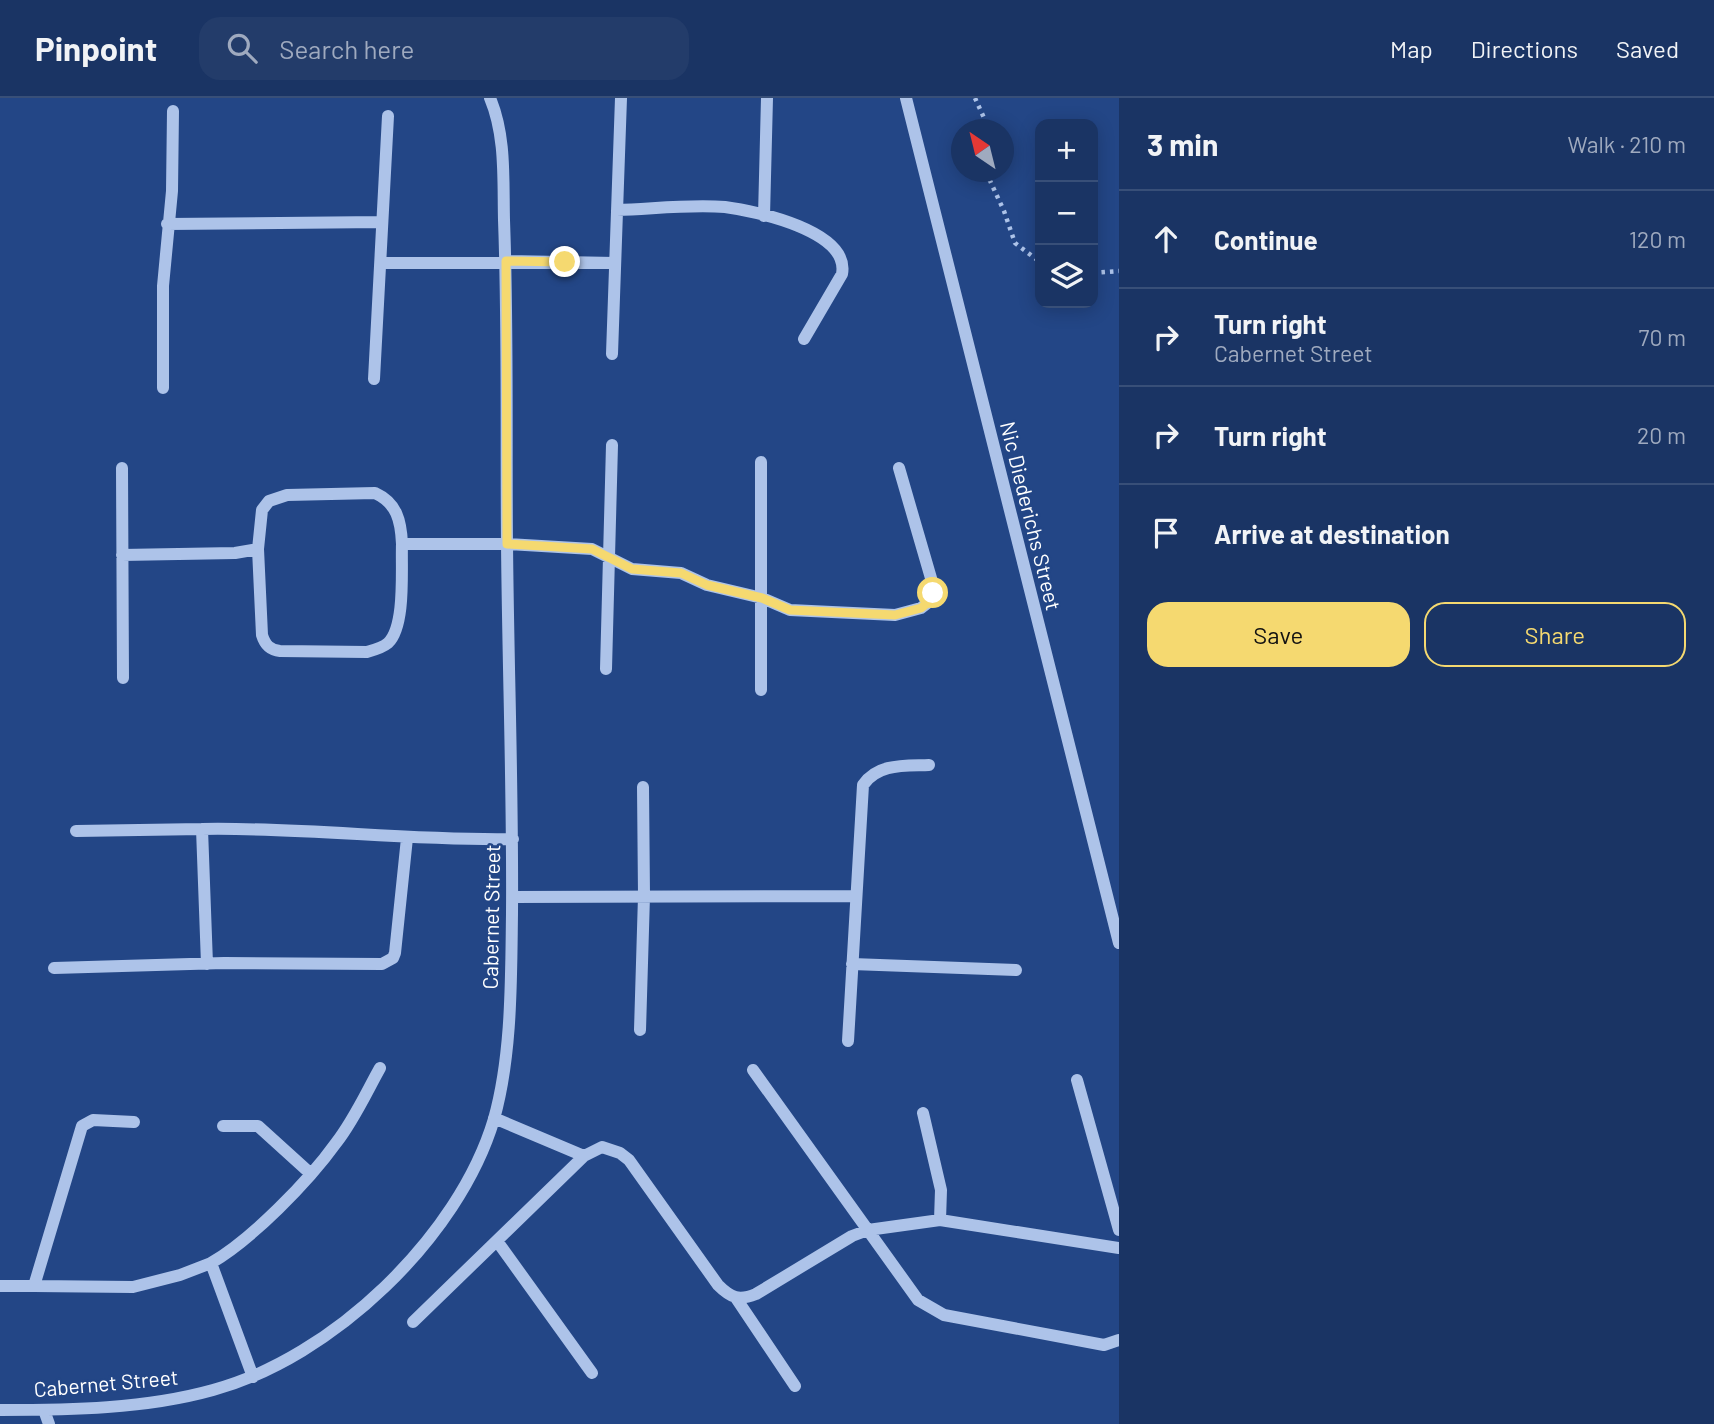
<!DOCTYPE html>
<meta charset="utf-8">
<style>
:root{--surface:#1a3464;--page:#233c6a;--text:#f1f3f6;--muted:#9faabf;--line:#384f78;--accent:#f5d970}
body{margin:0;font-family:Barlow,sans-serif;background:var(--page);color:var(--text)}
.controls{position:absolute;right:21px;top:21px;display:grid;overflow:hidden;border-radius:14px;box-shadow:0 4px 18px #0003}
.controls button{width:63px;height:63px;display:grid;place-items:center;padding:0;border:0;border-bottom:2px solid var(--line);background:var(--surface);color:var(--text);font:35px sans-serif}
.compass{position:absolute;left:951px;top:21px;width:63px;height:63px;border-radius:50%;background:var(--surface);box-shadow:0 4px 18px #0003;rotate:325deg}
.stop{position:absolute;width:21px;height:21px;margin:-16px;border:5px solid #f5d970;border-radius:50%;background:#fff}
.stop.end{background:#f5d970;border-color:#fff;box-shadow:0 2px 7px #0008}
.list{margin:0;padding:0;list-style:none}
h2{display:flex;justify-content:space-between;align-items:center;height:91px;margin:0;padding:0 28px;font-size:30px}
h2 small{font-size:23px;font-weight:400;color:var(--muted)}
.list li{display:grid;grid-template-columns:46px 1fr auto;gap:21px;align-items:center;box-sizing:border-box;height:98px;padding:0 28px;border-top:2px solid var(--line)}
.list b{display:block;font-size:26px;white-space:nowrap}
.list p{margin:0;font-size:23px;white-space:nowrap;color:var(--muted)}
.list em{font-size:23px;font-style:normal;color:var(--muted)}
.actions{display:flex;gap:14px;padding:21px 28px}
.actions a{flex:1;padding:16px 0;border:2px solid var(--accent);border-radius:21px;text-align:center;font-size:24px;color:var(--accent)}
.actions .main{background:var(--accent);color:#111}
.icon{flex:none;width:38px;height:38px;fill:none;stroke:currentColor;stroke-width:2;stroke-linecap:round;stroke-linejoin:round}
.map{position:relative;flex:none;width:1119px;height:1326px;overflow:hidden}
header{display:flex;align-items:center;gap:42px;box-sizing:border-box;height:98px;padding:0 35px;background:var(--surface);border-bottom:2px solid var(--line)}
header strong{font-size:33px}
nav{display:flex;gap:38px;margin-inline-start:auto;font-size:24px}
.search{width:490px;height:63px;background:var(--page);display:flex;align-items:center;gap:18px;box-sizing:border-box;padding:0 24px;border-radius:21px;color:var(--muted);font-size:26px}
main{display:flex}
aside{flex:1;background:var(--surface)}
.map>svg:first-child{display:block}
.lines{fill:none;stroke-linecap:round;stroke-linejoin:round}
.path{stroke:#adc3e9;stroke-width:4.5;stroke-dasharray:3.5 5;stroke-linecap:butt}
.minor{stroke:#adc3e9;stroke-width:12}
.route{stroke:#f5d970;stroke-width:9}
.labels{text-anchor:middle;stroke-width:5;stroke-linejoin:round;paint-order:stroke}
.street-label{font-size:21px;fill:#fff;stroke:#234686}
</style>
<header>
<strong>Pinpoint</strong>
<div class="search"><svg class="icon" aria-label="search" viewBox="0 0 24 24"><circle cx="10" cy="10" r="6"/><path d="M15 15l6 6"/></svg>Search here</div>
<nav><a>Map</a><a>Directions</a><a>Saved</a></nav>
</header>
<main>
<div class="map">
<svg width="1119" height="1326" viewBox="0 0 1119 1326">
<rect width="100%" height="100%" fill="#234686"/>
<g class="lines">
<path class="path" d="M975,0L984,20L981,32
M986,74L1004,113L1015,145L1040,164
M1093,175L1119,173"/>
<path class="minor" d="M906,0L1119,845
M617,112C652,111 690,106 725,109C756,113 850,133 842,176L804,241
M764,118L767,0
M167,126L382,124
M381,165H615L506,163
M612,256L621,0
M374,281L388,18
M163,290V188L172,93L173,13
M761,364V592
M122,370L123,580
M258,451L262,537C265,547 270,552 280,553L367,554C374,552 382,550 388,545C406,528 401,470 402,446
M122,457L235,455L258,451L262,412L269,403L287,397L375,395C397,405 401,423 402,446H507L592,451L632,471L681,475L707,487L762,500L790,512L895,517L921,510L930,503L933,487L899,370
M606,571L612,347
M76,733L202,731
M512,799L855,798
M207,866L202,731C306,729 409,743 513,741
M852,866L1016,872
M54,870L224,865L382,866L393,860L395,855L407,740
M640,932L644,798L643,689
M848,943L863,687C878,665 905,668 929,667
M753,972L918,1202L944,1217L1104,1247L1119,1242
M1077,982L1119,1132
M923,1015L941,1092L940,1122
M494,1020L584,1058
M134,1024L93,1022L82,1028L34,1188L133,1189L180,1177L211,1165L253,1279
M223,1028H258L311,1076
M497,1143L592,1275
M211,1165C252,1141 308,1084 336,1045C354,1022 366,995 380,970
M0,1188H34
M736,1200L795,1288
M413,1224L584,1058L602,1049L620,1055L629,1062L718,1187C731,1200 739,1203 756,1196L852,1138L868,1132L940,1122L1119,1150
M0,1312C70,1312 145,1311 213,1292C332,1260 459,1139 494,1021C512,957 511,882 512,816C513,692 508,568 507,444C506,337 508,229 504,122C503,81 506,38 490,0
M44,1312L49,1326"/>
</g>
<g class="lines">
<path class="route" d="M565,164L506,163L507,446L592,451L632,471L681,475L707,487L762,500L790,512L895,517L921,510L930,503L933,495"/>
</g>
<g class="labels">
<g class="street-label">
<text transform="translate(1030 418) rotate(76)" y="7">Nic Diederichs Street</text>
<text transform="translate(492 819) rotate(-89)" y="7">Cabernet Street</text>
<text transform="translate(106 1286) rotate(-5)" y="7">Cabernet Street</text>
</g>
</g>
</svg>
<div class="controls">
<button>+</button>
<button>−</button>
<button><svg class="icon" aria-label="layers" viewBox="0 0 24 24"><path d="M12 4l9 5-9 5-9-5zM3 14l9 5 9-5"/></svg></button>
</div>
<svg class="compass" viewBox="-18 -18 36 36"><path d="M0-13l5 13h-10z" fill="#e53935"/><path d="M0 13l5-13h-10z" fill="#9faabf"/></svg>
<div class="stop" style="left:933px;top:495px"></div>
<div class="stop end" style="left:565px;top:164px"></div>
</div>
<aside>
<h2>3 min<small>Walk · 210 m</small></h2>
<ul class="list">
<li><svg class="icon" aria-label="ahead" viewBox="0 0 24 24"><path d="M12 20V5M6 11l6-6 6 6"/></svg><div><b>Continue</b></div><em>120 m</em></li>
<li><svg class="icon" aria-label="right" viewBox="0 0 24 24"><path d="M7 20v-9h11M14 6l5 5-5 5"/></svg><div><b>Turn right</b><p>Cabernet Street</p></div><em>70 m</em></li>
<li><svg class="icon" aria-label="right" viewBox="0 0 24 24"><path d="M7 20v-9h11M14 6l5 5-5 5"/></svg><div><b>Turn right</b></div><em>20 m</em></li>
<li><svg class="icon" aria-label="arrive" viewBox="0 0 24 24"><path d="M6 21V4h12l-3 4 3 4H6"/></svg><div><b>Arrive at destination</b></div></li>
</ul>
<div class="actions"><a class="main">Save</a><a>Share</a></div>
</aside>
</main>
